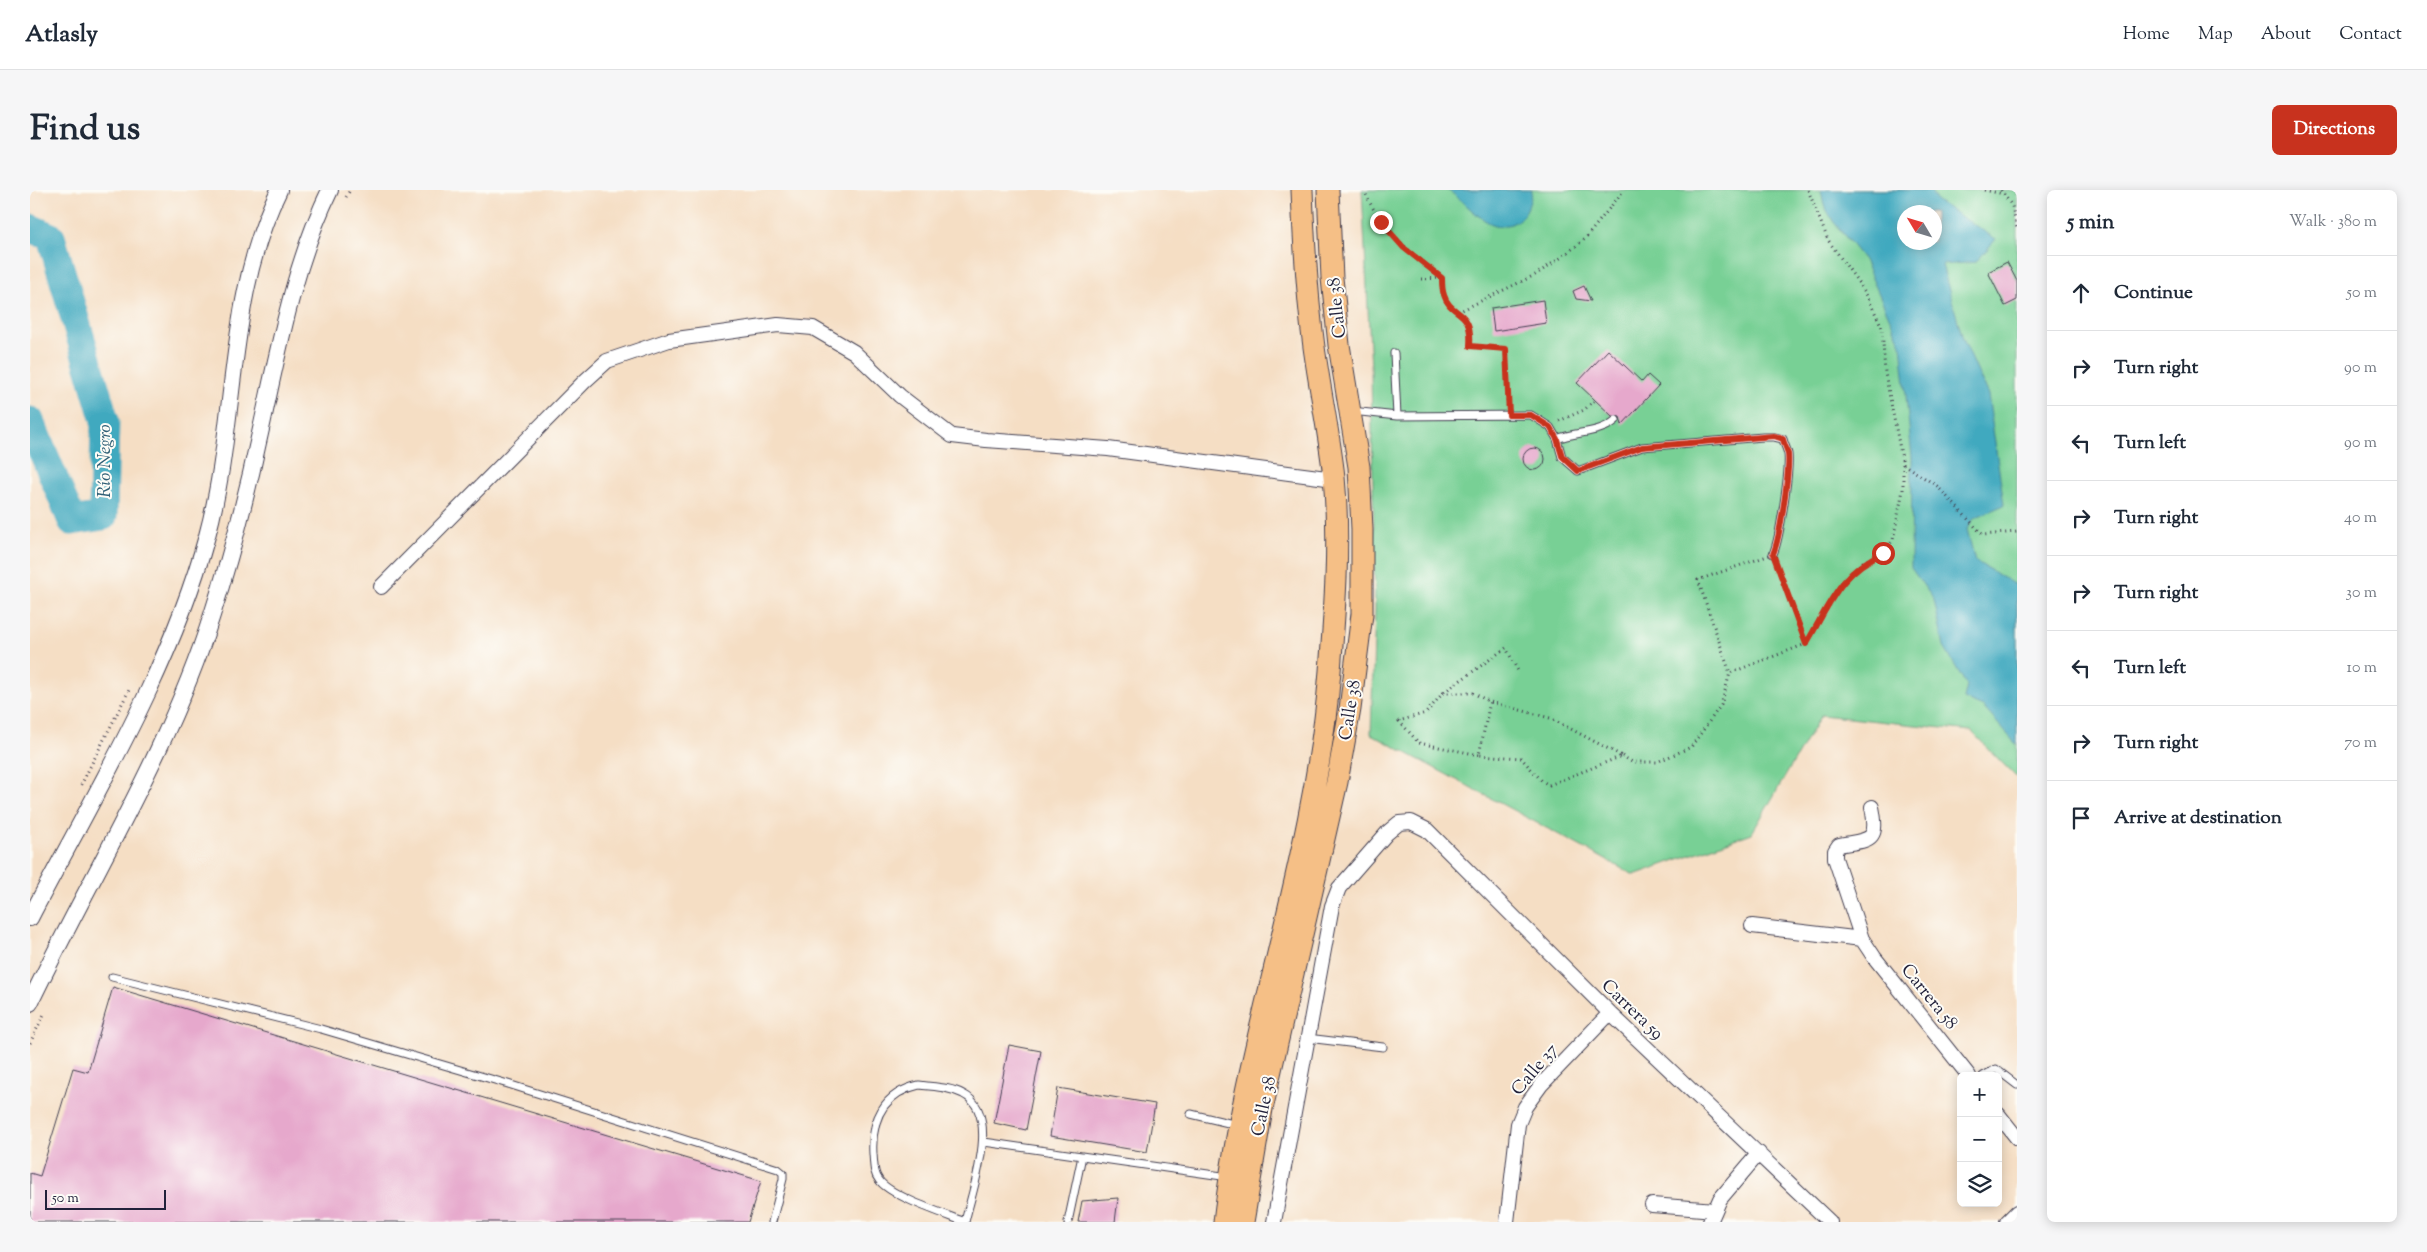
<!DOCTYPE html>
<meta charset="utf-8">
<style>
:root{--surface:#fff;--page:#f6f6f7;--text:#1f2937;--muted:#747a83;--line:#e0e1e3;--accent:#c8321e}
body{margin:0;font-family:"Sorts Mill Goudy",serif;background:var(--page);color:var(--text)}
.controls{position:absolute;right:15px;bottom:15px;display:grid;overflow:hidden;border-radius:8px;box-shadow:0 2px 12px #0003}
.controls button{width:45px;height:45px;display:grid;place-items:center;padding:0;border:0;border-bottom:1px solid var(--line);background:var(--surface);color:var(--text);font:25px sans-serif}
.compass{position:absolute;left:1867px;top:15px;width:45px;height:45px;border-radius:50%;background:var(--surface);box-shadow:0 2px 12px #0003;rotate:308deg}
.scale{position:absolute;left:15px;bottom:12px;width:121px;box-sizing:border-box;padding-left:5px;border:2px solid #22223b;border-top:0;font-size:14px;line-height:18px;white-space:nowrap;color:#22223b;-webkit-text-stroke:4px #fdfcf7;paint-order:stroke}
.stop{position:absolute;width:15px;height:15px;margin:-11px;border:4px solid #c8321e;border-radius:50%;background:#fff}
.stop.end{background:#c8321e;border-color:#fff;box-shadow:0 1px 5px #0008}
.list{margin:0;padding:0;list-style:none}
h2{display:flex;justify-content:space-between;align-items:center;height:65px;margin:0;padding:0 20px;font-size:21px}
h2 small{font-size:16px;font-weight:400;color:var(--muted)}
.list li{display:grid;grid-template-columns:32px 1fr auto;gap:15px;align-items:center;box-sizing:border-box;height:75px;padding:0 20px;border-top:1px solid var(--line)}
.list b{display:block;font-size:19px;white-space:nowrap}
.list em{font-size:16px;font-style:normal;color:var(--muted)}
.icon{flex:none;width:28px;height:28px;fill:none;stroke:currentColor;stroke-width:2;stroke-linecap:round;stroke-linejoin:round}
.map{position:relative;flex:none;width:1987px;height:1032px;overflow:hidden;border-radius:8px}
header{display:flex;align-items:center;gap:30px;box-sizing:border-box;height:70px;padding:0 25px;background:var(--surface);border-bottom:1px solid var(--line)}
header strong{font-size:24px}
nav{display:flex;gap:28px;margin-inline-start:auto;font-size:18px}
.intro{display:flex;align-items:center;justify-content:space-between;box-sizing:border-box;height:120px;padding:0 30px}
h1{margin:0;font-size:35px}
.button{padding:12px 22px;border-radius:8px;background:var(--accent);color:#fff;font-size:18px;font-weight:700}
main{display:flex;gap:30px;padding:0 30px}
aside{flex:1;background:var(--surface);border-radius:8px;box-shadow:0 2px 12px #0003}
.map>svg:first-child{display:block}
.green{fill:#78d095;stroke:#4d7968;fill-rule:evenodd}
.water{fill:#3fa9bf;stroke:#30667d;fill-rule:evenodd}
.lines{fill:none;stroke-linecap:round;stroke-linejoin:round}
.river{stroke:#3fa9bf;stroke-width:29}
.building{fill:#e6a8cc}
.service-casing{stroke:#423e50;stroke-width:9}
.minor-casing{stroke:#423e50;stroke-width:16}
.tertiary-casing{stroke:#423e50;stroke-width:18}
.primary-casing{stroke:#423e50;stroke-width:23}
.path{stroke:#423e50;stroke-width:3;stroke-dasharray:1 4;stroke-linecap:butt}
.service{stroke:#fff;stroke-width:7}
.minor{stroke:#fff;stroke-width:14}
.tertiary{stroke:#fff;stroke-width:16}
.primary{stroke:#f5bf86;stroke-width:21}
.route{stroke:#c8321e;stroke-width:6}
.labels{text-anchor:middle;stroke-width:4;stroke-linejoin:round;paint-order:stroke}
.street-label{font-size:18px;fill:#22223b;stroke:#fdfcf7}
.water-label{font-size:19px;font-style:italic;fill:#2f5f76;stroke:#fdfcf7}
</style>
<header>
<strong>Atlasly</strong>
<nav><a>Home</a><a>Map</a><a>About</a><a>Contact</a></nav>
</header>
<div class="intro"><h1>Find us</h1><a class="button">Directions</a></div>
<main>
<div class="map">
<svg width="1987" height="1032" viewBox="0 0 1987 1032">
<rect width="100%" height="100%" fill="#fdfcf7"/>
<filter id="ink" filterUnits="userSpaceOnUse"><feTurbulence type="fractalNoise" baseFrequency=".02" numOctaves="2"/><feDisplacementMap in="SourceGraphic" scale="10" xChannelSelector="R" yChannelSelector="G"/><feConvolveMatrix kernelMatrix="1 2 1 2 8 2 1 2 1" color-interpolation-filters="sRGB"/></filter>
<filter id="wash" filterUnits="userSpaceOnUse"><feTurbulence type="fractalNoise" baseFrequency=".0096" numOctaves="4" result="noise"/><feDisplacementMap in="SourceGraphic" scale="20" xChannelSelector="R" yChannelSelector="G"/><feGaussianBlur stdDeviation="1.12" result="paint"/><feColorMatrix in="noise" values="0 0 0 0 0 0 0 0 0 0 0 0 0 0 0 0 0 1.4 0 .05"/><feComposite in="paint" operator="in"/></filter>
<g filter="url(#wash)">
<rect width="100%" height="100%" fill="#f5dec4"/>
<path class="green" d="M1332,0H1987V588L1941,541L1791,525L1722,643L1604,685L1341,544L1345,418L1341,178ZM1874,22H1904V52H1874Z"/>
<path class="water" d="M1417,0H1502C1501,11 1497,24 1487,31C1459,49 1439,12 1417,0Z
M1791,0H1900L1907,11L1966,49L1946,72L1912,75L1933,149L1958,205L1974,315L1944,328L1937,339L1945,371L1987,396V555L1953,517L1934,509L1937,496L1914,457L1904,410L1881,378L1882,268L1871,154L1834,70L1803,31L1794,15ZM1874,22H1904V52H1874Z"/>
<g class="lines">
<path class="river" d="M0,38L21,47L75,231L73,326L42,331L0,231"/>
</g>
<g id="blocks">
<path class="building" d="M1977,72L1987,91V110L1975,116L1958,82Z
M1554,96L1561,111L1546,109L1543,101Z
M1513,110L1516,133L1464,141L1461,118Z
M1578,160L1612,192L1618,185L1629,195L1592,235L1590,227L1582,226L1547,193Z
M1493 269a11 11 0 1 1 22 0a11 11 0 1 1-22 0Z
M83,797L731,991L718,1032H0V983L10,986L43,878L58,882Z
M979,855L1011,861L996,940L964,933Z
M1028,898L1125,914L1117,962L1020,946Z
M1088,1008L1085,1032H1048L1052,1011Z"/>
</g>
</g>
<g filter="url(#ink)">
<use href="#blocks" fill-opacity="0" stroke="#423e50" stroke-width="1"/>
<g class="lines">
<defs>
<path id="service" d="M1364,163L1367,226
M1322,221L1367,226L1501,225L1520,237L1527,249L1532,267L1548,281L1612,257L1733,247H1744L1753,249C1754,254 1757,259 1758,264C1760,279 1750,349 1743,364
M1527,249C1547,241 1570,244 1586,230
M82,787L291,839L478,894L748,979L753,983V989L742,1032
M1277,848L1353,857
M1953,886L1966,879L1987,895
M889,895C904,897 920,897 933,904C972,923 942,1000 935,1032C915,1024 860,1006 849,990C843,983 844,973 843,964C841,930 853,903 889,895Z
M1161,924L1207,935
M954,952L1199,987
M1038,1032L1052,966"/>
<path id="minor" d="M351,397L555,191L577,171L639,150L748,135L783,138L824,162L870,206L922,246L956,250L1078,259L1304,289
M1722,736L1832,749L1805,668V661L1809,655C1840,649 1849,653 1842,617
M1832,749L1844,767L1939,886
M1968,924L1987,948
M1622,1015L1685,1020
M1244,1032L1302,716L1309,698L1357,643L1369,633L1381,632L1397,640L1580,823L1800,1032
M1477,1032L1488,934L1495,917L1511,895L1580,823
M1680,1032L1690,1009L1729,963
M1977,1032L1987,1022"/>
<path id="tertiary" d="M0,728C64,605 140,481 177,346C208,233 196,107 249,0
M0,813C61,685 139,561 182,425C201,366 218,300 231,239C249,158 264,74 300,0"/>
<path id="primary" d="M1194,1032C1216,846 1285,668 1300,481C1305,417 1310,351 1304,287C1299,243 1290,200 1284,157C1277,105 1274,53 1272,0
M1213,1032L1232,919L1307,592L1320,519L1332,424V339L1329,277L1309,155L1302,88L1298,0"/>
</defs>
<use href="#service" class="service-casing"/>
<use href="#minor" class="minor-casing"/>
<use href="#tertiary" class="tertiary-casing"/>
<use href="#primary" class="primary-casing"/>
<path class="path" d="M1334,0C1353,44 1377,58 1411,88
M1954,0L1974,4
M1971,0L1982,16L1987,39
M316,7L320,0
M1391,89L1411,88C1412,94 1412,100 1414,105C1421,128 1443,116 1440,156L1476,159L1478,216
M1428,122L1505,85L1532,67L1555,49L1594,0
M1529,231L1554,220L1565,210
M1873,274L1907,296L1953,345L1987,342
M1743,364L1776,454L1700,483L1668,390Z
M1776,454L1811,394L1833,372L1853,363L1863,350L1873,300V274L1855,183L1852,137L1835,102L1798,50L1778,0
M1414,502L1476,458L1489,483
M1449,565L1389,553L1369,531L1396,523L1413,503H1443L1460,512L1449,565L1491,568L1512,591L1519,595L1592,566L1520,528L1460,512
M1592,566L1602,572H1627L1661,557L1691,515L1700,483
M51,595L100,498
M0,853L15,822"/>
<use href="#service" class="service"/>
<use href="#minor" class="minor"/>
<use href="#tertiary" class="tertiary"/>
<use href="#primary" class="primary"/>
</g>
</g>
<g class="lines" filter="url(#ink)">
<path class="route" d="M1351,32L1374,58L1412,88C1412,94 1412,100 1414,105C1421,128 1443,117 1440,156L1476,159L1479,225H1501L1520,237L1527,249L1532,266L1548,281L1612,257L1744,246L1753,249C1754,254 1757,259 1758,264C1760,279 1750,349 1743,364L1776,454C1799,416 1809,382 1853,363"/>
</g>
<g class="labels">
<g class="street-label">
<text transform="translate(1306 118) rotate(-96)" y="6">Calle 38</text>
<text transform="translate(1319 520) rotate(-81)" y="6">Calle 38</text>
<text transform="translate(1900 806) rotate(51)" y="6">Carrera 58</text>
<text transform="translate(1603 819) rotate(44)" y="6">Carrera 59</text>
<text transform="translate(1504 879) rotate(-50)" y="6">Calle 37</text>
<text transform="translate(1233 916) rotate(-78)" y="6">Calle 38</text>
</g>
<g class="water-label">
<text transform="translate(73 271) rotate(-90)" y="7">Río Negro</text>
</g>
</g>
</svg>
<div class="controls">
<button>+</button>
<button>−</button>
<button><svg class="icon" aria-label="layers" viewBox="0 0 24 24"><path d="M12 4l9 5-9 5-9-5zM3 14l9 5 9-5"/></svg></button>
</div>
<svg class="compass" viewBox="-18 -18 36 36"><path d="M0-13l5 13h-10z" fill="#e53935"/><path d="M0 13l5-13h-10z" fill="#747a83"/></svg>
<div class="scale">50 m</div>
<div class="stop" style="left:1853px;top:363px"></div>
<div class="stop end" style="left:1351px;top:32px"></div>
</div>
<aside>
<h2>5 min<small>Walk · 380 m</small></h2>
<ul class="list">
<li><svg class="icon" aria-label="ahead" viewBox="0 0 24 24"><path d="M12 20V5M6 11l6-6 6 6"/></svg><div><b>Continue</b></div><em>50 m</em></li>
<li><svg class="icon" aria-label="right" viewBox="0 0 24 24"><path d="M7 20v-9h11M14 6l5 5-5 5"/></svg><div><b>Turn right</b></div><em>90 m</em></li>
<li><svg class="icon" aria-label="left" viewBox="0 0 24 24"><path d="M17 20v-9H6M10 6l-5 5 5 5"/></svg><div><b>Turn left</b></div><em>90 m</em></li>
<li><svg class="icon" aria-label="right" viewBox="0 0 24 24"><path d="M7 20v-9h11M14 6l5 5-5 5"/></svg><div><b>Turn right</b></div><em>40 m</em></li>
<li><svg class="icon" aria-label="right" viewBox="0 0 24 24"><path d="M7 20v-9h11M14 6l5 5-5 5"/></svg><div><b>Turn right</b></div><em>30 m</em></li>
<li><svg class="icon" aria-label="left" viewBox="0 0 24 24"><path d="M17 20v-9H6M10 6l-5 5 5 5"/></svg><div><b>Turn left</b></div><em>10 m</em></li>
<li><svg class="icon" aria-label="right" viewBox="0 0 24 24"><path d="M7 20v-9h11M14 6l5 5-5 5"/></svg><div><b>Turn right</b></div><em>70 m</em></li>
<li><svg class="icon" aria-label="arrive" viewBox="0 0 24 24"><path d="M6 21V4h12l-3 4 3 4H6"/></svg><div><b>Arrive at destination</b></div></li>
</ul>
</aside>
</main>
